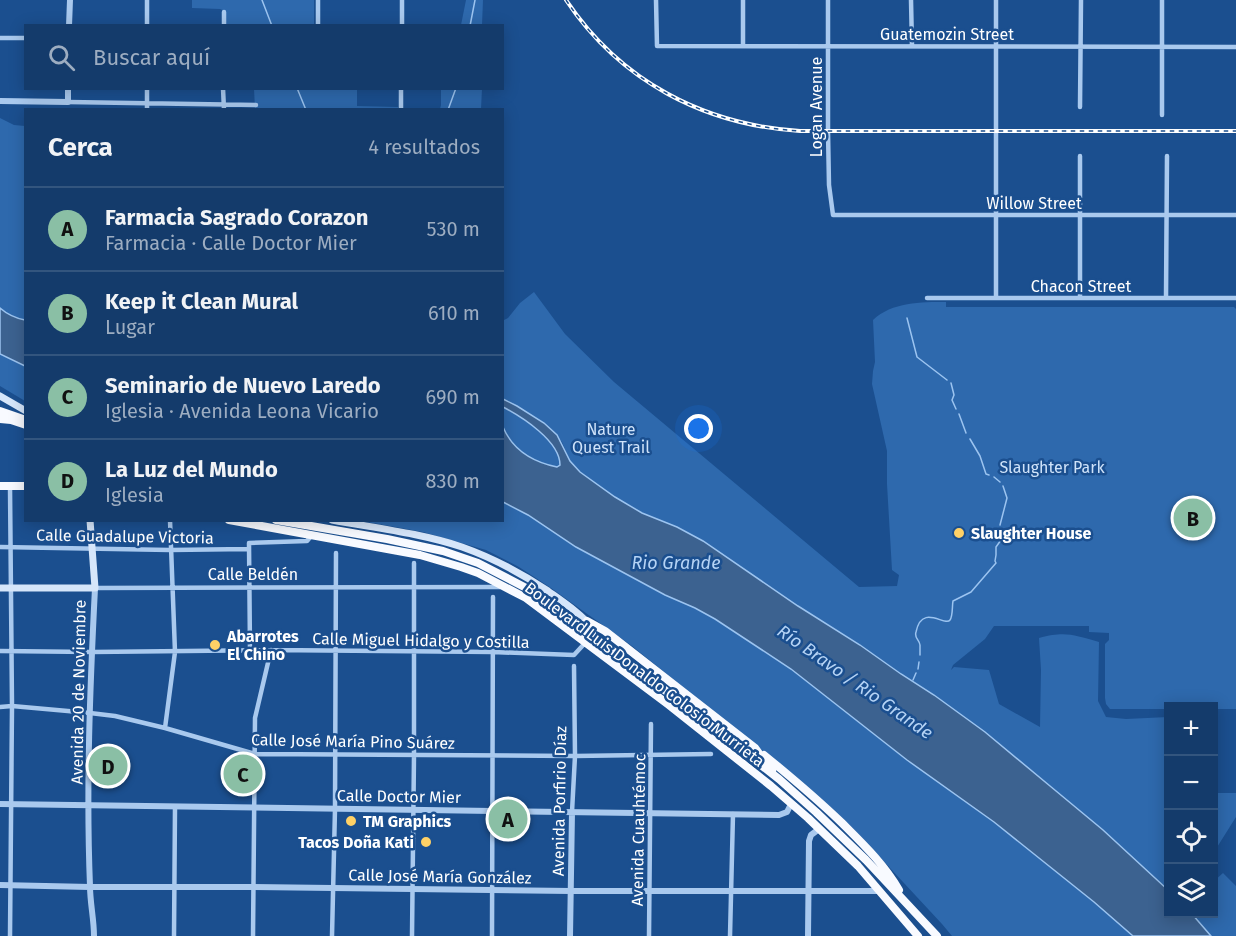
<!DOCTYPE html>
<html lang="es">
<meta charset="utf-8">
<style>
:root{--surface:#143b6b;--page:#214673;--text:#f1f3f6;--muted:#9dadc1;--line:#33557e;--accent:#8abfa5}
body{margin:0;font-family:"Fira Sans",sans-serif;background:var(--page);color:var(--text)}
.controls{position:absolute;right:18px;bottom:18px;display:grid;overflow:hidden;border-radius:0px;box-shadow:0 3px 15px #0003}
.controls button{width:54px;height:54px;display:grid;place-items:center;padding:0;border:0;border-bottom:2px solid var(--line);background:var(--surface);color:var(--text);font:30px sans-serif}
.you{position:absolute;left:699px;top:429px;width:21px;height:21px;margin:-15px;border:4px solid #fff;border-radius:50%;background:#1a73e8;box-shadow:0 0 0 9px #1a73e833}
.badge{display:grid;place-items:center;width:39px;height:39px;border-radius:50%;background:var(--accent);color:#111;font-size:20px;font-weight:700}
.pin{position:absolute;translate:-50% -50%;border:3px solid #fff;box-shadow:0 2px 6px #0006}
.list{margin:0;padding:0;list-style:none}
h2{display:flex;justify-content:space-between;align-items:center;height:78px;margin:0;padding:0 24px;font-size:26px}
h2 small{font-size:20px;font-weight:400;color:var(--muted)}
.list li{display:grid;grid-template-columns:39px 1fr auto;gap:18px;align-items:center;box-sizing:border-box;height:84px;padding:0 24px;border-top:2px solid var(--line)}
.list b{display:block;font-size:22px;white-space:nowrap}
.list p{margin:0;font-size:20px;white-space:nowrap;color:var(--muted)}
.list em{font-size:20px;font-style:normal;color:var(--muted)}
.icon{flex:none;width:33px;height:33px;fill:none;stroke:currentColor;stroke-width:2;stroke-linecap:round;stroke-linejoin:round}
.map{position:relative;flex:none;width:1236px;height:936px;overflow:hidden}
.search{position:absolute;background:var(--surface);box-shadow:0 3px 15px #0003;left:24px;top:24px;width:480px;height:66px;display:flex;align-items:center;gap:15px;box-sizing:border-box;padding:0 21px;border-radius:0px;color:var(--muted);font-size:22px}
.panel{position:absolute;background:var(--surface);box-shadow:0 3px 15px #0003;left:24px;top:108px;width:480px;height:414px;border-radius:0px}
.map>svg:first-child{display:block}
.green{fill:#2e69ad}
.water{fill:#3c6290;stroke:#9cc4f0;stroke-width:1.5}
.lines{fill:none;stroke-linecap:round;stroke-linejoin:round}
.stream{stroke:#9cc4f0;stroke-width:1.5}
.minor{stroke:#a9c9ee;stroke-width:4.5}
.tertiary{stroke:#a9c9ee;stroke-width:6}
.secondary{stroke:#d6e6fa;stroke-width:7}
.trunk{stroke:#f8faff;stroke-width:8}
.rail-casing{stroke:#fff;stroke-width:4}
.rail{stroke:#1b4f8f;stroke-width:1.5;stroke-dasharray:4.5;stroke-linecap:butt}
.poi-dot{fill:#ffd166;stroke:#1b4f8f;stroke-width:2}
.labels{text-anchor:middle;stroke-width:5;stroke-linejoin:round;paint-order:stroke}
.street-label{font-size:16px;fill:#fff;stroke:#1b4f8f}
.park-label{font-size:16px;fill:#cfe3fa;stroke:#1b4f8f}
.poi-label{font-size:16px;font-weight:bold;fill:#fff;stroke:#1b4f8f;text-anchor:start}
.water-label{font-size:18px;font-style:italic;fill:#b5d3f5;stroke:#1b4f8f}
</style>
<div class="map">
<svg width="1236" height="936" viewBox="0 0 1236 936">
<rect width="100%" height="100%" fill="#1b4f8f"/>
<path class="green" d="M192,0H314V25H225V11L220,9L192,8Z
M466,0H483L482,25H461Z
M254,89H357V106L398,107V109H255Z
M435,89H482L481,109H440L441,105V90Z
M0,118L14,125L25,126V320L15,318L0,310Z
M534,292L565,334L614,382L859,587L897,586L899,575L892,570L887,484V451L872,384L873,371L875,362L873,320C892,302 921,302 946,302V307H1234L1236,309V709H1214V706H1168V709H1110L1106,704L1105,698V644L1109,640V633L1089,632V626H994L985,639L953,665L951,670L954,667L989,670L999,704L1040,727L1041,670L1039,638C1066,631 1073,635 1099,642L1098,701L1106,717L1126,719L1168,717V890L1103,830L934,695L901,674L860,645L798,606L703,541L677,527L642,513L615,497L580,472L570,461L562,442L544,423L517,406L503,399L502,321L508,318L520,303Z
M0,354L25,366V401L0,386Z
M502,407C519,415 567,446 559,467C539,466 507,448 503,427C501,421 503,413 502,407Z
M503,502L528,515L576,547L665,595L695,608L715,619L791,669L907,760L994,822L1094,902L1133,936H952L942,924L877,854L812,791L632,646L551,588L519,567L486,550L423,532L361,521L502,520Z
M1214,793H1236V817L1214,852Z
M1223,873L1236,886V936H1211L1192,914H1214V881Z"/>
<path class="water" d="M0,308C8,315 15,318 25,320V366L0,354Z
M503,399L517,406L544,423L557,435L570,461L580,472L615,497L642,513L677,527L703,541L798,606L860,645L901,674L934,695L985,732L1050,786L1103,830L1168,890V914H1192L1211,936H1133L1094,902L994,822L907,760L791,669L715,619L695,608L665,595L576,547L528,515L503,502V427C513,451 533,462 557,467L560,465C560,441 522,417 503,407Z"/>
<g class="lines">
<path class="stream" d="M262,0L272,26
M470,26L475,0
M297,88L306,110
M448,110L456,88
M907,318L917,357L947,380
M951,383L954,395L952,400L956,409
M959,414L966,433
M970,439L980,456L986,474L989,475
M994,477L1000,482
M1000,525L1007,498L1003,486
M920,655C920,651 920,648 920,645C919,639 914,638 916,632C922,603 945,627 950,620C953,616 952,606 953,601L971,592L996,563L995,561L996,555V547L1001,540V531
M918,669L919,662
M913,680L916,673"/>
<path class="minor" d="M656,0L657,46L1236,47
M743,0V46
M828,0V131L829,185L833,215H1236
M911,0L912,46
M996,0V298
M224,12V26
M147,26V0
M318,26V0
M402,26V0
M0,38H26
M223,88L224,110
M68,102L256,105
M1080,107L1081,0
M147,110V88
M401,110V88
M1162,115V0
M1080,156V298
M927,298H1236
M1166,298L1167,156
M10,486L12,706L10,936
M0,547L170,550L249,549
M95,588L500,587
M0,651L92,652L271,650L493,652L574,655L585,643
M250,651L249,543L307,541L312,535
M0,707L12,706L90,713L115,716L165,728L255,754L575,756L711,754
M165,728L175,652L170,520
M572,812L575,756L574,666
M174,936L175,807
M253,936L255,718L271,650
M332,936L335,809L336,553
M412,936L414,755V563
M492,936L493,597
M649,936L651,724
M730,936L733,814"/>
<path class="tertiary" d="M69,26L70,0
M0,101L68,102V88
M0,804L779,815L787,812L791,804
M0,885L90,887H253L571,891H879
M94,936C94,919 90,903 90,886C86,787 90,687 95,588
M570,936L572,812
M808,936L809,841L811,835L819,829"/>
<path class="secondary" d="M0,396L26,411
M332,520C375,528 420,533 462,547C493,558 521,573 548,591C562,601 583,615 593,629L592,635L585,643
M0,588H95L90,520"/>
<path class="trunk" d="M0,411L26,420
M0,419L11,420L26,425
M0,486H26
M229,520L420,555L461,567L478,573L526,598L669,705L771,786L808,818L858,866L918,936
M276,520L387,539L443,551L478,563L530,590L644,674L779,779L816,812L866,860L937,936
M587,621L605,631L755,748L772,771
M764,755C791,777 817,799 842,823C863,844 884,864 899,890"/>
<defs>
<path id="rail" d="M566,0C620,81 704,125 800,131H1236"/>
</defs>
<use href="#rail" class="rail-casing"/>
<use href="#rail" class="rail"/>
</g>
<g class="poi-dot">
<circle cx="959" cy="533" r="6"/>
<circle cx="215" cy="645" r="6"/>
<circle cx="351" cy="821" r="6"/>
<circle cx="426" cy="842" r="6"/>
</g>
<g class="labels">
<g class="street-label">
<text x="947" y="40">Guatemozin Street</text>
<text transform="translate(816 107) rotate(-90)" y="6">Logan Avenue</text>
<text x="1034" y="209">Willow Street</text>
<text x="1081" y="292">Chacon Street</text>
<text transform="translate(125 536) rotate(1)" y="6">Calle Guadalupe Victoria</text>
<text x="253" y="580">Calle Beldén</text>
<text transform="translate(421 640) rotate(1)" y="6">Calle Miguel Hidalgo y Costilla</text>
<text transform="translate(645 674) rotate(37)" y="6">Boulevard Luis Donaldo Colosio Murrieta</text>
<text transform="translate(78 692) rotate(-89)" y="6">Avenida 20 de Noviembre</text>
<text transform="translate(353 741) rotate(1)" y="6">Calle José María Pino Suárez</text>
<text transform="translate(399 796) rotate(1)" y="6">Calle Doctor Mier</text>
<text transform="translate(559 801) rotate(-89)" y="6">Avenida Porfirio Díaz</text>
<text transform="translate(638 830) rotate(-89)" y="6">Avenida Cuauhtémoc</text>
<text transform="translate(440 876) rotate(1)" y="6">Calle José María González</text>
</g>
<g class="park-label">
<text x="611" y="435">Nature<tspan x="611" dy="18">Quest Trail</tspan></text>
<text x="1052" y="473">Slaughter Park</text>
</g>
<g class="poi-label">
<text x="971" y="539">Slaughter House</text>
<text x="227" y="642">Abarrotes<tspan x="227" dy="18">El Chino</tspan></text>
<text x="363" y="827">TM Graphics</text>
<text x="414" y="848" text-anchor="end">Tacos Doña Kati</text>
</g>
<g class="water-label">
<text x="676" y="569">Rio Grande</text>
<text transform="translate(855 682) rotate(35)" y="6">Río Bravo / Rio Grande</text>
</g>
</g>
</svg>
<div class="controls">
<button>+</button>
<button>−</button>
<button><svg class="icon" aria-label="locate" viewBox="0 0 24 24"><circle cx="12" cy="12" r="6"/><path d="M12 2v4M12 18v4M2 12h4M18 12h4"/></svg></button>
<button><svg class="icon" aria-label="layers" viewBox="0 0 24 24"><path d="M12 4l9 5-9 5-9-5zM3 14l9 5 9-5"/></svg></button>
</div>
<div class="you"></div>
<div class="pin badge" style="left:508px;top:819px">A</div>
<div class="pin badge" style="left:1193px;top:518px">B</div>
<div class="pin badge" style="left:243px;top:774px">C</div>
<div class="pin badge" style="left:108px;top:766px">D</div>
<div class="search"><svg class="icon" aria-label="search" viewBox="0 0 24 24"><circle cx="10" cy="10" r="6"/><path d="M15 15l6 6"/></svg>Buscar aquí</div>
<section class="panel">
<h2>Cerca<small>4 resultados</small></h2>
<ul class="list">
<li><span class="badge">A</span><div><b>Farmacia Sagrado Corazon</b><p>Farmacia · Calle Doctor Mier</p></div><em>530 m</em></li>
<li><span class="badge">B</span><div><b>Keep it Clean Mural</b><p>Lugar</p></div><em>610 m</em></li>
<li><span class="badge">C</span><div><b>Seminario de Nuevo Laredo</b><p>Iglesia · Avenida Leona Vicario</p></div><em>690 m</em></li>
<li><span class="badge">D</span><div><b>La Luz del Mundo</b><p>Iglesia</p></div><em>830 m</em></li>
</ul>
</section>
</div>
